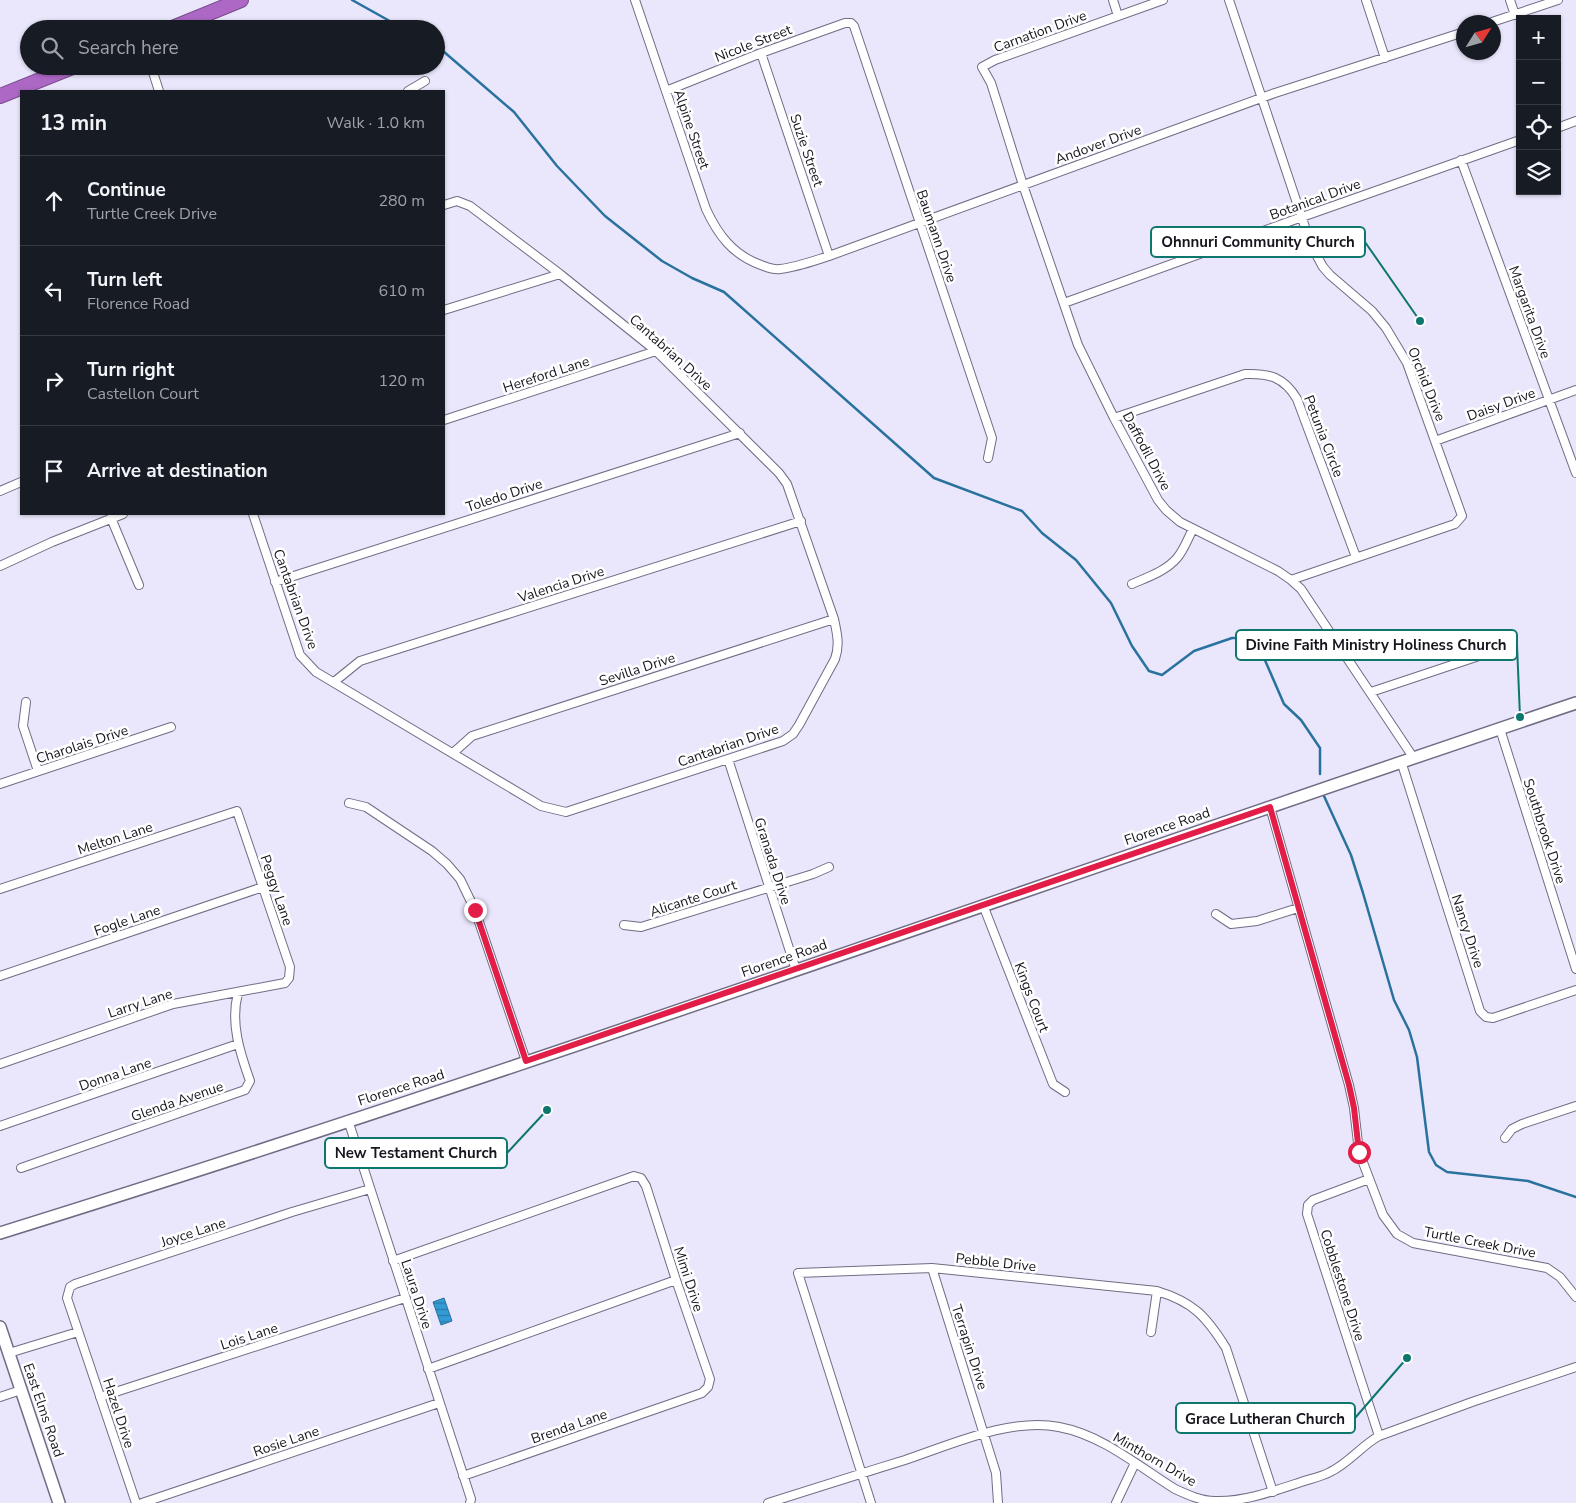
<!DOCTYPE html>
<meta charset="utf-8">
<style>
:root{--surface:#171b24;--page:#20242c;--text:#f1f3f6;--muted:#9ea1a6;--line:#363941}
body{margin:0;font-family:"Nunito Sans",sans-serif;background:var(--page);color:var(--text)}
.controls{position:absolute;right:15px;top:15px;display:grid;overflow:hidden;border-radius:0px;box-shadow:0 1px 4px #0004}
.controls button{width:45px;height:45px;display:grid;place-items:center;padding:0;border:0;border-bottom:1px solid var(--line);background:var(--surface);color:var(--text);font:25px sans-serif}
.compass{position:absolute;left:1456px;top:15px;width:45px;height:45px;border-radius:50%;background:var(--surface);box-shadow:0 1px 4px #0004;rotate:53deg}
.stop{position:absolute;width:15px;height:15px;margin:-11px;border:4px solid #e11d48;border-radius:50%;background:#fff}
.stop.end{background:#e11d48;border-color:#fff;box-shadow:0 1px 5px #0008}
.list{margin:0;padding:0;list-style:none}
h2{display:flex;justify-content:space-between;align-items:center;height:65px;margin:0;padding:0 20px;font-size:21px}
h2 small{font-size:16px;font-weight:400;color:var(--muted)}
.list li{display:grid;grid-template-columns:32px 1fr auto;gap:15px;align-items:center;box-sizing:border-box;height:90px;padding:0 20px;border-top:1px solid var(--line)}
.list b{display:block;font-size:19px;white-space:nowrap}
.list p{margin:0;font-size:16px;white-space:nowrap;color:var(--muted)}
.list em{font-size:16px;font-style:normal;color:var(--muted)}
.icon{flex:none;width:28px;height:28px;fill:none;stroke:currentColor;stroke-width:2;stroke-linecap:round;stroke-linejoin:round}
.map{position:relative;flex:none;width:1576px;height:1503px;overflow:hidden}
.search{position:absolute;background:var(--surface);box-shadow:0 1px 4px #0004;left:20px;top:20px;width:425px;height:55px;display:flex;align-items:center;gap:12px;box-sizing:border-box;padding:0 18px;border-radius:28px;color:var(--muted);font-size:19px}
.panel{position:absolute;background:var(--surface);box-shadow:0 1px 4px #0004;left:20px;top:90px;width:425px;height:425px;border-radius:0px}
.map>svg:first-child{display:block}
.water{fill:url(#water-rules);stroke:#2a729e}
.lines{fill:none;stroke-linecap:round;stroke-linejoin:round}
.stream{stroke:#2a729e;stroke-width:2.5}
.street-casing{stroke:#706c84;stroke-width:10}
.secondary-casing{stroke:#706c84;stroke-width:14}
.highway-casing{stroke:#784b8b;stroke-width:16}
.street{stroke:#fff;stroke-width:8}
.secondary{stroke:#fff;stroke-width:11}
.highway{stroke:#ad68c5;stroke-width:14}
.route{stroke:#e11d48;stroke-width:6}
.labels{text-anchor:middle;stroke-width:5;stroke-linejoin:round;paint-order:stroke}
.street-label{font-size:14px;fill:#17151e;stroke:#fff}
.leader{fill:none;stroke:#0f766e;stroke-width:2}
.callout-dot{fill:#0f766e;stroke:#fff;stroke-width:2}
.callout{fill:#fff;stroke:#0f766e;stroke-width:2}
.callout-label{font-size:15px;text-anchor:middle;font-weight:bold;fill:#17151e}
</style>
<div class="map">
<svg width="1576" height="1503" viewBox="0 0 1576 1503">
<defs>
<pattern id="water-rules" width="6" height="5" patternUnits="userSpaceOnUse" patternTransform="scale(1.25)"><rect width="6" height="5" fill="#329ad5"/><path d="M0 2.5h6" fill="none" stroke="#297cac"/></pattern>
</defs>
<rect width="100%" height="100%" fill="#eae7fc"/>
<path class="water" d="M444,1298L452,1321L441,1325L433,1302Z"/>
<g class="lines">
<path class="stream" d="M352,0L404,29
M436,45L514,112L557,166L605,216L662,261L692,278L724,292L934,478L1022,511L1042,533L1076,560L1111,603L1132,646L1149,671L1162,675L1194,651L1232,638H1246L1261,651L1284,704L1301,720L1320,748V774
M1324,796L1351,855L1363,893L1394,1000L1409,1030L1417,1057L1429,1152L1436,1165L1447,1172L1528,1181L1576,1197"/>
<defs>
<path id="street" d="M635,0L706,209C718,235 733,255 761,265C767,267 773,270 780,269C797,267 813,261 829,256L1275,93L1464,32
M1113,0L1118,16
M1163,0L995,60L982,67L991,83L1023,185L1078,345L1114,418L1158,500L1166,510L1180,522L1278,571L1291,580L1301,589L1413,757
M1229,0L1311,245L1323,267L1330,275L1372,311L1386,328L1407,363L1462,516L1455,524L1291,580
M1366,0L1385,58
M1510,0L1515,15
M1492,22L1558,0
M761,53L829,256
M151,66L159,91
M408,91L425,81
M666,91L761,53L845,23H851L854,26L992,438L988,458
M1557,128L1576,121
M1461,160L1576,473
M1064,303L1302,217L1520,140
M444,310L560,274
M1114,418L1245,374C1269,373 1284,377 1297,399L1356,557
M444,420L656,351
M1435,441L1576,390
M0,491L21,482
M253,514L300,655L316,672L541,806L566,812L783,741L793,734L799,725L835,659C840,645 837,633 834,619L787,484L779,473L656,351L560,274L470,206L457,201L444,205
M111,518L139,585
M0,566L52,542L123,514
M275,582L740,433
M1132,584C1148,577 1166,571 1177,558C1184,550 1188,538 1193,529
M334,682L360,661L801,521
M1371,692L1494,651L1499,634
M26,702L23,726L38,771
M1500,729L1576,969
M453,753L472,736L834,619
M728,759L796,970
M1401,761L1480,1011L1486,1017L1493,1018L1576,990
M0,784L171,727
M349,803L366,807L432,851L447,864L460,879L475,910L526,1061
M1270,807L1349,1085L1354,1108L1359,1152L1383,1215L1397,1234L1413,1243L1547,1268L1560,1277L1576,1297
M0,889L237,811L290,967L289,978L285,983L173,1004L0,1064
M983,905L1053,1084L1065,1092
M1216,914L1231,924L1257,921L1298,908
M624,925L641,927L813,874L829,867
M0,976L263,887
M348,1120L471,1499L470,1503
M0,1126L238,1044
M1505,1138L1512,1129L1522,1124L1576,1106
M21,1168L245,1090L250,1081C240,1053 230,1023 238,993
M1369,1179L1313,1200L1308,1205L1307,1214L1379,1436
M393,1261L634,1176L641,1178L646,1186L676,1280L710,1379L708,1387L702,1393L463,1476
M932,1268L996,1473L998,1503
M1151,1332L1157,1291
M9,1353L78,1332
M428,1369L676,1280
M0,1397L21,1390
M100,1397L405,1298
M136,1503L67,1298L70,1287L75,1284L292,1212L370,1189
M142,1503L439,1403
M768,1503C813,1489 859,1474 905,1460C950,1445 1011,1417 1059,1427C1102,1435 1138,1466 1175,1489C1188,1495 1201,1501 1215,1501C1244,1502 1274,1491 1301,1482C1310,1479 1321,1477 1330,1472C1349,1463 1361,1446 1379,1436L1472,1402L1576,1367
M871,1503L798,1273L932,1268L1157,1291C1193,1302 1206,1316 1226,1348L1273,1492
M1116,1503L1135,1463"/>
<path id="secondary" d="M0,1233C529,1069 1051,879 1576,703
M0,1327L59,1503"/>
<path id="highway" d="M170,29L241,0
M0,96L75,66"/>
</defs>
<use href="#street" class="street-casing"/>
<use href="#secondary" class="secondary-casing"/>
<use href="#highway" class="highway-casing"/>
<use href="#street" class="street"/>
<use href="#secondary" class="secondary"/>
<use href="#highway" class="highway"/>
</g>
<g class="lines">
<path class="route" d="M475,910L526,1061L1270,807L1349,1085L1354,1108L1359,1152"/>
</g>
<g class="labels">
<g class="street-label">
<text transform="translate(1040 31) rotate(-20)" y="5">Carnation Drive</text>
<text transform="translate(753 43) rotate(-21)" y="5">Nicole Street</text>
<text transform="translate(692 129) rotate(71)" y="5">Alpine Street</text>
<text transform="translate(1098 144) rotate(-20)" y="5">Andover Drive</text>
<text transform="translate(807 150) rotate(71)" y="5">Suzie Street</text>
<text transform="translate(1315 199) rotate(-20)" y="5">Botanical Drive</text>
<text transform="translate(937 236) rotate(71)" y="5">Baumann Drive</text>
<text transform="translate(1530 312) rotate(70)" y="5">Margarita Drive</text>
<text transform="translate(671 352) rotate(42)" y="5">Cantabrian Drive</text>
<text transform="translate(546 374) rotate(-18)" y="5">Hereford Lane</text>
<text transform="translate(1427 384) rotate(68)" y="5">Orchid Drive</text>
<text transform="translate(1501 404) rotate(-20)" y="5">Daisy Drive</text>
<text transform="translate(1324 436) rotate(69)" y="5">Petunia Circle</text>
<text transform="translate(1147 451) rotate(62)" y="5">Daffodil Drive</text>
<text transform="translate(504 495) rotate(-18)" y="5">Toledo Drive</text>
<text transform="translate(561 584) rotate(-18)" y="5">Valencia Drive</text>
<text transform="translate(296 599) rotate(70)" y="5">Cantabrian Drive</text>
<text transform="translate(637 669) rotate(-18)" y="5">Sevilla Drive</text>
<text transform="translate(82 744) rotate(-18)" y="5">Charolais Drive</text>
<text transform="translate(728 745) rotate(-19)" y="5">Cantabrian Drive</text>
<text transform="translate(1167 826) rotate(-19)" y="5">Florence Road</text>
<text transform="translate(1545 831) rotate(72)" y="5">Southbrook Drive</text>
<text transform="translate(115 838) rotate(-18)" y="5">Melton Lane</text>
<text transform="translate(773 861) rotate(72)" y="5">Granada Drive</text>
<text transform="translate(277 890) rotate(71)" y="5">Peggy Lane</text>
<text transform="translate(693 898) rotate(-18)" y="5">Alicante Court</text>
<text transform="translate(127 920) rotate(-19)" y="5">Fogle Lane</text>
<text transform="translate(1468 931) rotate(72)" y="5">Nancy Drive</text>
<text transform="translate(784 958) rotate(-19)" y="5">Florence Road</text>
<text transform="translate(1032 997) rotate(69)" y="5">Kings Court</text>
<text transform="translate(140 1003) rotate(-18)" y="5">Larry Lane</text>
<text transform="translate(115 1074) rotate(-19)" y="5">Donna Lane</text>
<text transform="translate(401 1087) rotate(-18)" y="5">Florence Road</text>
<text transform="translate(177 1101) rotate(-19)" y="5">Glenda Avenue</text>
<text transform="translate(193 1232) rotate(-18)" y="5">Joyce Lane</text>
<text transform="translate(1480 1242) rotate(11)" y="5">Turtle Creek Drive</text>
<text transform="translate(996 1262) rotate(6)" y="5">Pebble Drive</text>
<text transform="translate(689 1279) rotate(72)" y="5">Mimi Drive</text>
<text transform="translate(1343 1285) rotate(72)" y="5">Cobblestone Drive</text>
<text transform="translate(417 1294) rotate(72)" y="5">Laura Drive</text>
<text transform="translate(249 1336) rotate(-18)" y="5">Lois Lane</text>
<text transform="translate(970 1347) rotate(72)" y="5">Terrapin Drive</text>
<text transform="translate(44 1410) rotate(71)" y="5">East Elms Road</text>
<text transform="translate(119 1413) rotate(72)" y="5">Hazel Drive</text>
<text transform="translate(569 1426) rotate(-19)" y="5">Brenda Lane</text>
<text transform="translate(286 1441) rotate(-19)" y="5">Rosie Lane</text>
<text transform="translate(1155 1459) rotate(30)" y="5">Minthorn Drive</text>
</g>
</g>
<path class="leader" d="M1420 321L1365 242M1520 717L1517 645M547 1110L507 1153M1407 1358L1355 1418"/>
<g class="callout-dot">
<circle cx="1420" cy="321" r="5"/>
<circle cx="1520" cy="717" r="5"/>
<circle cx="547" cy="1110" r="5"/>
<circle cx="1407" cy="1358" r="5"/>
</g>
<g class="callout">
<rect x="1151" y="227" width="214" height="30" rx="5"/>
<rect x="1236" y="630" width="281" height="30" rx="5"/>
<rect x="325" y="1138" width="182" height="30" rx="5"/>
<rect x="1176" y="1403" width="179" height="30" rx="5"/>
</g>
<g class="callout-label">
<text x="1258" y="247">Ohnnuri Community Church</text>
<text x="1376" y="650">Divine Faith Ministry Holiness Church</text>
<text x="416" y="1158">New Testament Church</text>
<text x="1265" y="1424">Grace Lutheran Church</text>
</g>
</svg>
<div class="controls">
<button>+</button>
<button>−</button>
<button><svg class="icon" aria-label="locate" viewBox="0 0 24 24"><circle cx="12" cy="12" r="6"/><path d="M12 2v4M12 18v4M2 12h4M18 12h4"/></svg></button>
<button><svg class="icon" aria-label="layers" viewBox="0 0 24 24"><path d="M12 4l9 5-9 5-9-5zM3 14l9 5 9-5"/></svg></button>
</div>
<svg class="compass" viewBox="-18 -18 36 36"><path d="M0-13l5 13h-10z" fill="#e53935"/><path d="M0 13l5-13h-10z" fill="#9ea1a6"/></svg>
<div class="stop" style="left:1359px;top:1152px"></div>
<div class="stop end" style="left:475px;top:910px"></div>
<div class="search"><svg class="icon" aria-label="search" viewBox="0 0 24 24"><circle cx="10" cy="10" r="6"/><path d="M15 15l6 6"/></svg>Search here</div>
<section class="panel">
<h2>13 min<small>Walk · 1.0 km</small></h2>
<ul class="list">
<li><svg class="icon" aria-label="ahead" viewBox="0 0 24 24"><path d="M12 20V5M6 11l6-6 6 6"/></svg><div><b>Continue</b><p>Turtle Creek Drive</p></div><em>280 m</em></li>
<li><svg class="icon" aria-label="left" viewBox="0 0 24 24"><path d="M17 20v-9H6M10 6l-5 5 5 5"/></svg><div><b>Turn left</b><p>Florence Road</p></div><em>610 m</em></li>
<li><svg class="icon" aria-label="right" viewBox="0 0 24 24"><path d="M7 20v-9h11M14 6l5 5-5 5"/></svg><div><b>Turn right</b><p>Castellon Court</p></div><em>120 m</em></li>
<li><svg class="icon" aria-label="arrive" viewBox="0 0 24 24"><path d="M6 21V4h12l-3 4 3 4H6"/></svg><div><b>Arrive at destination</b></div></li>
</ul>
</section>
</div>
